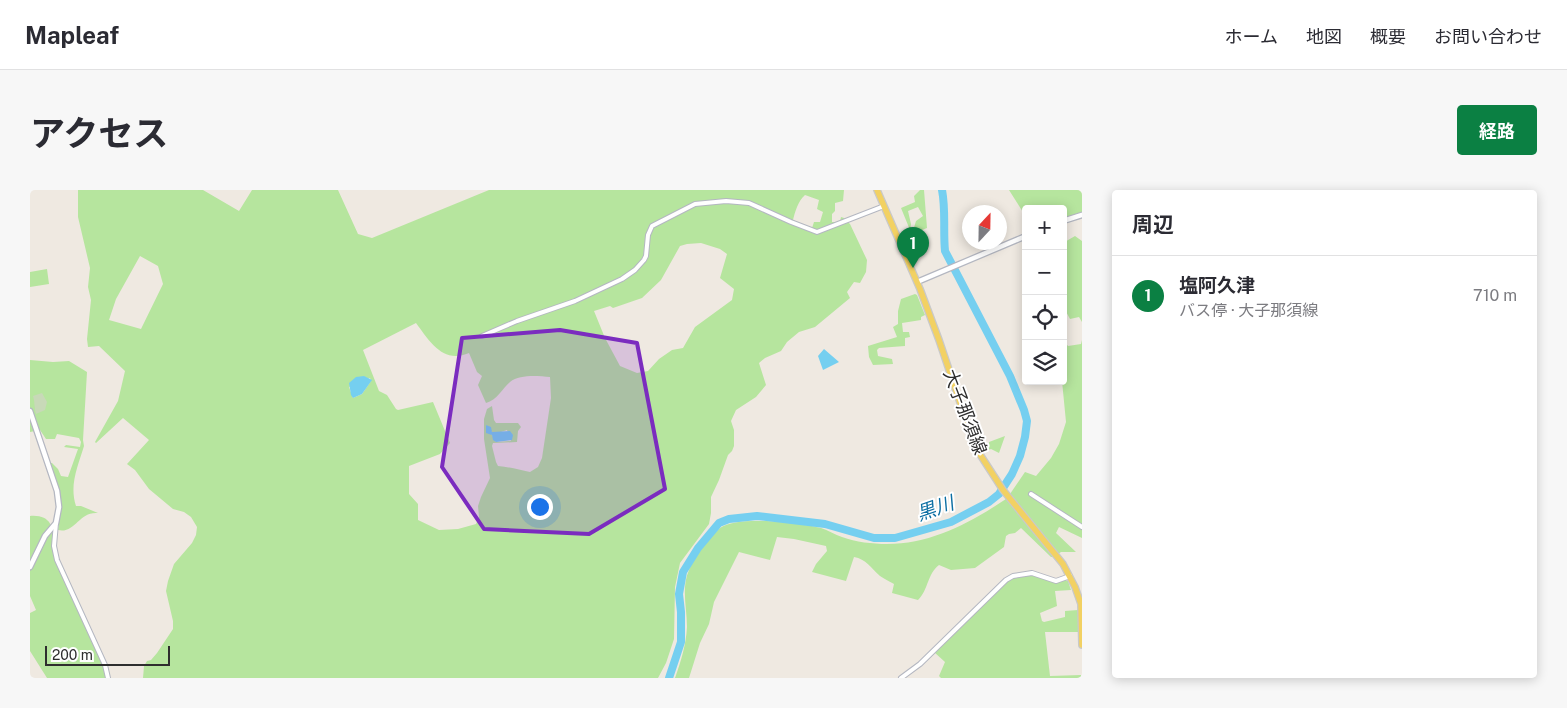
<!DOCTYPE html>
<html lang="ja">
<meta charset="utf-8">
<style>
:root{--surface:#fff;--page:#f7f7f7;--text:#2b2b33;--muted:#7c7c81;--line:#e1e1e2;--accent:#0b8043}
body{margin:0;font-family:"Public Sans","Noto Sans JP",sans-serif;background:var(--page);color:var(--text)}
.controls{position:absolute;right:15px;top:15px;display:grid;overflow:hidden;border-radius:5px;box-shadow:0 2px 12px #0003}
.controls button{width:45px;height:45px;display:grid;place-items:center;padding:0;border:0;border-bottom:1px solid var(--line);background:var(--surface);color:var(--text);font:25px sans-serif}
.compass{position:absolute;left:932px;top:15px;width:45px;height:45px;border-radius:50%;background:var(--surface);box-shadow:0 2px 12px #0003;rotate:22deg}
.scale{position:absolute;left:15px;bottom:12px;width:125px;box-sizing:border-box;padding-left:5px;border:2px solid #2e2e2e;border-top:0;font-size:14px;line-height:18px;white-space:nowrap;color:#2e2e2e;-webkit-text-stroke:4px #fff;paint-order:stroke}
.you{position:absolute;left:509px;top:316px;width:18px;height:18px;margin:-12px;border:4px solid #fff;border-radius:50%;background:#1a73e8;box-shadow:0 0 0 8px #1a73e833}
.badge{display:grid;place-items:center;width:32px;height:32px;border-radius:50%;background:var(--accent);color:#fff;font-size:16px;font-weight:700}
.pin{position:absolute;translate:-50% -41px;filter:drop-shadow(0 1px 2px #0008)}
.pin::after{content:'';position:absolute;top:26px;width:18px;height:15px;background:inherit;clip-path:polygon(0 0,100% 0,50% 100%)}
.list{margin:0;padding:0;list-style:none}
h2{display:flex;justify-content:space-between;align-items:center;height:65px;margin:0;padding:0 20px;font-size:21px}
h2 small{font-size:16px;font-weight:400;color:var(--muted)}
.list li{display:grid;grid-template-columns:32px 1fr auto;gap:15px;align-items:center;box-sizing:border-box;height:80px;padding:0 20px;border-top:1px solid var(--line)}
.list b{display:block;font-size:19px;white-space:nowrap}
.list p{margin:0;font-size:16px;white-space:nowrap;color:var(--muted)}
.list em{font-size:16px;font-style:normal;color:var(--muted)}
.icon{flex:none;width:28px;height:28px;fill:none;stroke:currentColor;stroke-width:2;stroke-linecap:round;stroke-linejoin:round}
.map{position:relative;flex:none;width:1052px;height:488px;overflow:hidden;border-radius:5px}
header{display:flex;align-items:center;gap:30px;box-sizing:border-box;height:70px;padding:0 25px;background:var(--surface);border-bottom:1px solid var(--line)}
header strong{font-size:24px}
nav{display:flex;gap:28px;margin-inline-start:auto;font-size:18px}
.intro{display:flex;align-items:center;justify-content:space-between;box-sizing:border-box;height:120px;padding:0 30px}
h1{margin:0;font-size:35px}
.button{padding:12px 22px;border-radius:5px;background:var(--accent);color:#fff;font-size:18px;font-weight:700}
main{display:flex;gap:30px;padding:0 30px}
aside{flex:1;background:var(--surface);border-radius:5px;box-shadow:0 2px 12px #0003}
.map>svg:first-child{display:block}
.green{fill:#b6e59e;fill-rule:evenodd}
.cemetery{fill:#c8d9b8}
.water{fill:#75cff0}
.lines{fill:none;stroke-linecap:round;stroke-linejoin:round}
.river{stroke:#75cff0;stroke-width:8}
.minor-casing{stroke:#b4b7c1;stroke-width:6}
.tertiary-casing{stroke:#b4b7c1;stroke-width:7}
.primary-casing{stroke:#c9c9c9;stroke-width:8}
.minor{stroke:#fff;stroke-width:4}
.tertiary{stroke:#fff;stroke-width:4.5}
.primary{stroke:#f2d163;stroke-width:5.5}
.marked{fill:#7b2cbf;fill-opacity:0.2;stroke:#7b2cbf;stroke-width:4;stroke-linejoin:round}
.labels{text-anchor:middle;stroke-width:4;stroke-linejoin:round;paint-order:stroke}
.street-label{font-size:18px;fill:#2e2e2e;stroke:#fff}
.water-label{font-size:19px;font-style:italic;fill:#0d6fa3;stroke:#fff}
</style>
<header>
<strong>Mapleaf</strong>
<nav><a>ホーム</a><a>地図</a><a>概要</a><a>お問い合わせ</a></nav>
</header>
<div class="intro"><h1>アクセス</h1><a class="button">経路</a></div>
<main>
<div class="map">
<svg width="1052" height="488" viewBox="0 0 1052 488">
<rect width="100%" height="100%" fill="#efe9e1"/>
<path class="green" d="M48,0H173L209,21L222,0H308L328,44L342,48L459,0H814L813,11L805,13V21L802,24V32H810L811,27L814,28L820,34L837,70L836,82L830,93L824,92L817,102L820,108L785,137L769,142L757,152L751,161L735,168L729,173L736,195L726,207L706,220L701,231L704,240V256L702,261L698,265L689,290L681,307V323L679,334L650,373L645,397L644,449L636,473L628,488H113L114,476L117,471L121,470L127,463L143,439V431L136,401L138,391L144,374L162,353L166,345L167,337L161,327L154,322L143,319L119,299L105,280L97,274L119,250L93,228L66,253L65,252L88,211L95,181L69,156L58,157L57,149L61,110L58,97L60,78L48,27ZM775,5L789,10L787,19L793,22L790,32H784L782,38L763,30C765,22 768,11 775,5ZM671,53L690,59L697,64L690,88L704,99L702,110L665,137L653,158L642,160L629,169L618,181L607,183L590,176L575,148L564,121L580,116L583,118L612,108L631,90L650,56L657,54ZM110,66L128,76L133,94L111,139L79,130L86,109ZM386,133C400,152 413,174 439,163L447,182L452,186L448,195L456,213C467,210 472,199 480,192C490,184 508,186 520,187L521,208L512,268L508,277L500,282C489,280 480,277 468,276L466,272L462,256L463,253L487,252L488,241L491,237L488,233H466L464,230L462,216L457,219L454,229V249L460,288L451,307L448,316L449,327L446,334L428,339L409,340L388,330V314L379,304V276L410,264L420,253L403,212L368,220L366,219L357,205L349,201L333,160ZM340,188L341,191L332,204L323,208L319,197ZM456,235L462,242H471L477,240L481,251L466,252L462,245L456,239Z
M890,0H894L897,38L882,44L886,31L893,26L888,17L878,21L881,34L880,40L871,18L885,12L884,6Z
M979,0H1052V22L1033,28V19H996V27Z
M1045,46L1052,51V132L1049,127L1040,129L1033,116V53Z
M17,79L19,94L0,97V82Z
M885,104L887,105L895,125L891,127V130L872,133L873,142H879L880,147L875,148V156L849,158L847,160L848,166L862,169L863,174L843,175L839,167L838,156L867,147L863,137L868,134V121L871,109Z
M1033,150L1038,156L1051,154L1052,150V348L1029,337L1026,343L1046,362H1031L1028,364L980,304L995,282L1006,286L1021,268L1029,254L1036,232L1032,191Z
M0,170L23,172L39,171L57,182L53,250L54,256C48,276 39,295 46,316H51L68,323C49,321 45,344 28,340C32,311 27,300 19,273H22L28,279L31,286L38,287L48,259L34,257L36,255L50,257L51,252L49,248L27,244L25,249H16L10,240L0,242Z
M975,246L969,263L961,259L954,262L952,259L959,256V252Z
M976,309L1023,367H1021L991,338L985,343L979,344L976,346L974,357L945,378L921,380L909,375C897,384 899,399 888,410L862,403L864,394C859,391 854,389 850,386C841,378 836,369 824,367L816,391L782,382L786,374L797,361L796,356L764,349L747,347L740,370L709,362L684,412L679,434L670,453L659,488H645C651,471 656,455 657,437C657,418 651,398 659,380C664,368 680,346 690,338C708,325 770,333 791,338C798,340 805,345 812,347C826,352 842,354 857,354C901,354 940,333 976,309Z
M0,326C26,324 24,345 23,363L74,478L77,488H17L0,461V423L6,420L0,406Z
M1001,384L1020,391L1035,390L1038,391L1041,400L1025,401L1027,416L1010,423L1012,431L1014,432L1035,427V421L1048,420L1049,442H1015L1020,486L1051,485V488H911L909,486L915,472L904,462L976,391L983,387Z"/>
<path class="cemetery" d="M12,203L17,212L15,220L6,224C4,217 5,212 3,206Z"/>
<path class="water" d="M794,159L809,172L793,180L788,166Z
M334,186L342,190L332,204L323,208L321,205L319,193L326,187Z
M456,235L461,237L462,242L480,241L483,245L482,250L466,252L463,250L462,245L456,243Z"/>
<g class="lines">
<path class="river" d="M639,488L651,452V422L649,404L653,382L668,358L689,333L699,329L727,326L795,334L844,348H865L921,332L959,312L969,304L982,284L990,266L995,247L997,231L994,220L980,186L915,61C913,41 916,20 912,0"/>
<defs>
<path id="minor" d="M452,146L487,131L545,111L592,89L605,80L614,70L616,66L618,45L622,36L665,14L696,11L719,13L761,32L787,42L854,16
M1001,304L1052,337
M26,333L24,356L27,370L75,475L78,488
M871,488L890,474L976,390L983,386L1002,383L1026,391L1040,386"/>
<path id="tertiary" d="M1033,31L1052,25
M887,92L996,46
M0,221L27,301L29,317L26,333L15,346L0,377"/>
<path id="primary" d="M847,0L890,99L909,150L942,248L951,266L973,300L1033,374L1045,397L1051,414L1052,455"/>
</defs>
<use href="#minor" class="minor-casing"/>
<use href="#tertiary" class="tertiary-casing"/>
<use href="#primary" class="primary-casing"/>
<use href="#minor" class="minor"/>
<use href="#tertiary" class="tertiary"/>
<use href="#primary" class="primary"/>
</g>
<path class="marked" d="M530,140L607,153L635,299L559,344L454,339L412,277L432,148Z"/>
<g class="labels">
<g class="street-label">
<text transform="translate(935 222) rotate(69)" y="6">大子那須線</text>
</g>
<g class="water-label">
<text transform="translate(905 318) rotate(-19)" y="7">黒川</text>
</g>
</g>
</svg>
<div class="controls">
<button>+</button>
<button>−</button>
<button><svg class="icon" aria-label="locate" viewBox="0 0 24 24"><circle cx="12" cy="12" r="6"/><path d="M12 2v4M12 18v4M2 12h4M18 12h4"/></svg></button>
<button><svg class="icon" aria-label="layers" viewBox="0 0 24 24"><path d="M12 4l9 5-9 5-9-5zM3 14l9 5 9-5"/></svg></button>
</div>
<svg class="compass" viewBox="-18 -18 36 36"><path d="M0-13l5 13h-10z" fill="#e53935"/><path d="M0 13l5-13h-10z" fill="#7c7c81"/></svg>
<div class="scale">200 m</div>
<div class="you"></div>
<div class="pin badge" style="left:883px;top:78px">1</div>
</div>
<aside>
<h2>周辺<small></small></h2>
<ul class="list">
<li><span class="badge">1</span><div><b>塩阿久津</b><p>バス停 · 大子那須線</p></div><em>710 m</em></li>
</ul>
</aside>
</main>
